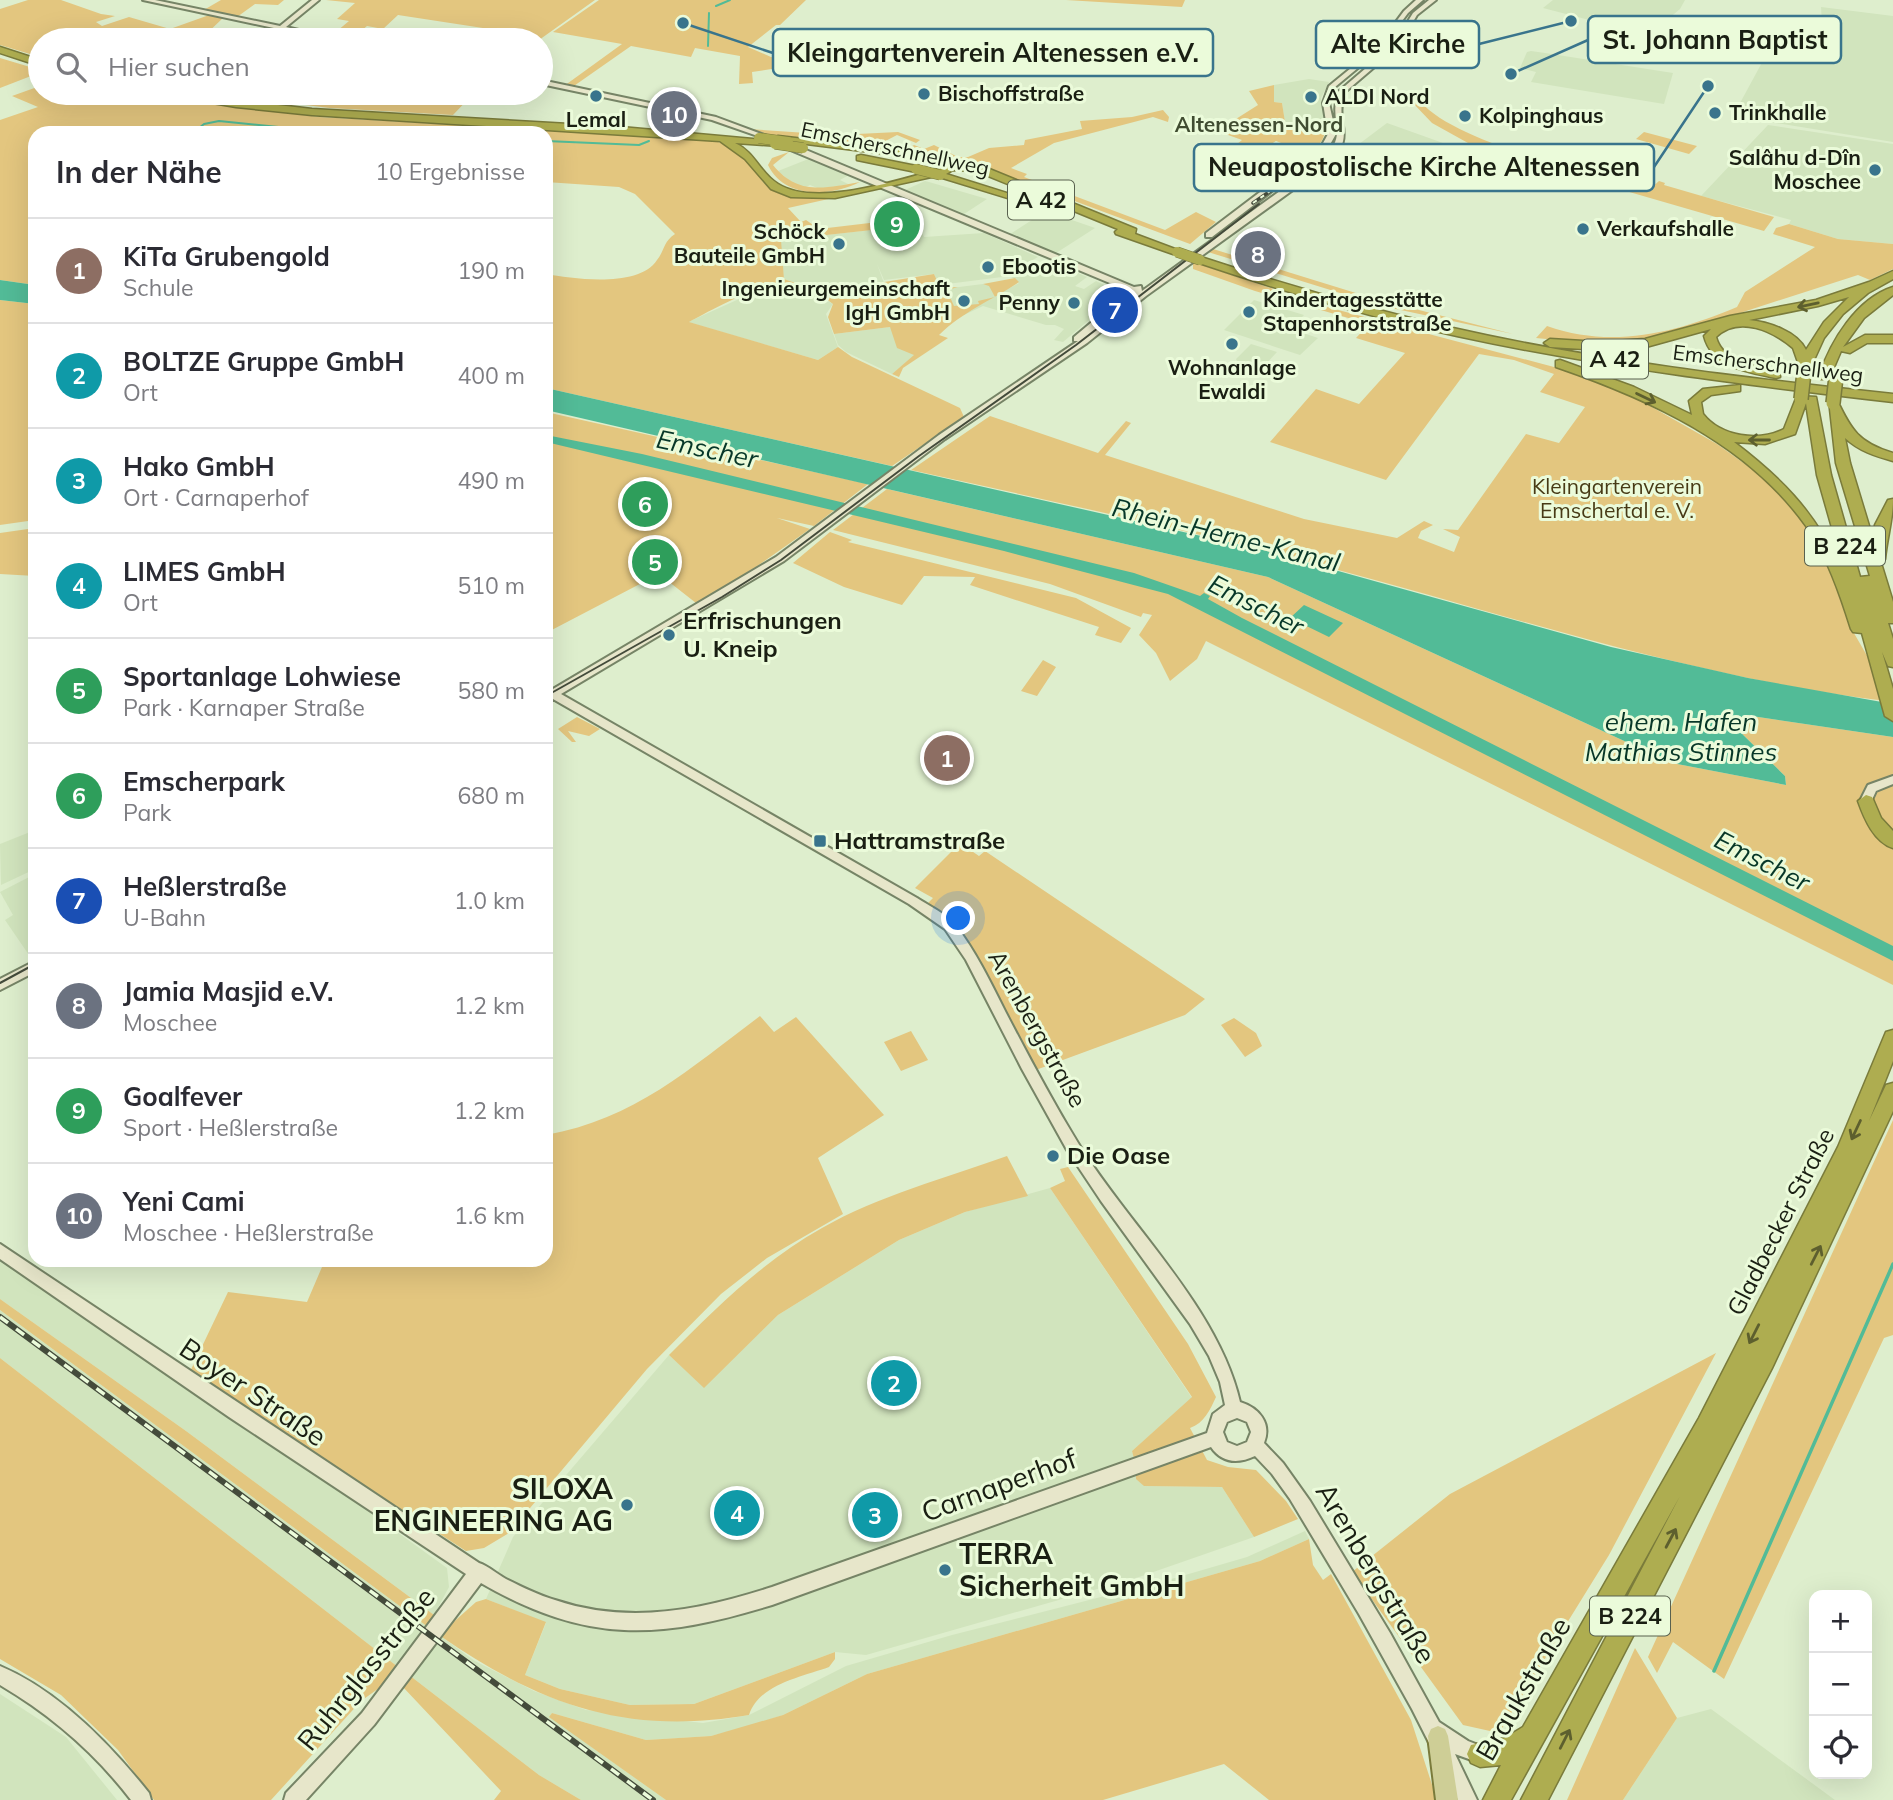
<!DOCTYPE html>
<html lang="de">
<meta charset="utf-8">
<style>
:root{--surface:#fff;--page:#f2f2f3;--text:#2b2b33;--muted:#7c7c81;--line:#e1e1e2;--accent:#39748c}
body{margin:0;font-family:Mulish,sans-serif;background:var(--page);color:var(--text)}
.controls{position:absolute;right:21px;bottom:21px;display:grid;overflow:hidden;border-radius:14px;box-shadow:0 7px 28px #0002}
.controls button{width:63px;height:63px;display:grid;place-items:center;padding:0;border:0;border-bottom:2px solid var(--line);background:var(--surface);color:var(--text);font:35px sans-serif}
.you{position:absolute;left:959px;top:919px;width:24px;height:24px;margin:-18px;border:5px solid #fff;border-radius:50%;background:#1a73e8;box-shadow:0 0 0 10px #1a73e833}
.badge{display:grid;place-items:center;width:46px;height:46px;border-radius:50%;background:var(--accent);color:#fff;font-size:23px;font-weight:700}
.pin{position:absolute;translate:-50% -50%;border:4px solid #fff;box-shadow:0 2px 7px #0006}
.list{margin:0;padding:0;list-style:none}
h2{display:flex;justify-content:space-between;align-items:center;height:91px;margin:0;padding:0 28px;font-size:30px}
h2 small{font-size:23px;font-weight:400;color:var(--muted)}
.list li{display:grid;grid-template-columns:46px 1fr auto;gap:21px;align-items:center;box-sizing:border-box;height:105px;padding:0 28px;border-top:2px solid var(--line)}
.list b{display:block;font-size:26px;white-space:nowrap}
.list p{margin:0;font-size:23px;white-space:nowrap;color:var(--muted)}
.list em{font-size:23px;font-style:normal;color:var(--muted)}
.icon{flex:none;width:38px;height:38px;fill:none;stroke:currentColor;stroke-width:2;stroke-linecap:round;stroke-linejoin:round}
.map{position:relative;flex:none;width:1893px;height:1800px;overflow:hidden}
.search{position:absolute;background:var(--surface);box-shadow:0 7px 28px #0002;left:28px;top:28px;width:525px;height:77px;display:flex;align-items:center;gap:18px;box-sizing:border-box;padding:0 24px;border-radius:38px;color:var(--muted);font-size:26px}
.panel{position:absolute;background:var(--surface);box-shadow:0 7px 28px #0002;left:28px;top:126px;width:525px;height:1141px;border-radius:21px}
.map>svg:first-child{display:block}
.built{fill:#d1e4bd}
.green{fill:#e3c67f}
.water{fill:#52bb97}
.lines{fill:none;stroke-linecap:round;stroke-linejoin:round}
.stream-far1{stroke:#52bb97;stroke-width:2}
.stream{stroke:#52bb97;stroke-width:3.5}
.secondary-casing{stroke:#768466;stroke-width:4}
.primary-casing{stroke:#7a7b3b;stroke-width:4}
.highway-casing{stroke:#7a7b3b;stroke-width:3}
.secondary{fill:#e7e6ca;fill-rule:evenodd}
.primary{fill:#cece96;fill-rule:evenodd}
.highway{fill:#aead50;fill-rule:evenodd}
.tram{stroke:#444b3b;stroke-width:2}
.rail-far1-casing{stroke:#444b3b;stroke-width:3.5}
.rail-casing{stroke:#444b3b;stroke-width:6}
.rail-far1{stroke:#ebfbda;stroke-width:2;stroke-dasharray:4.5;stroke-linecap:butt}
.rail{stroke:#ebfbda;stroke-width:3.5;stroke-dasharray:10;stroke-linecap:butt}
.highway-bridge-far1-casing{stroke:#7a7b3b;stroke-width:11;stroke-linecap:butt}
.highway-bridge-casing{stroke:#7a7b3b;stroke-width:16;stroke-linecap:butt}
.highway-bridge-far1{stroke:#aead50;stroke-width:10}
.highway-bridge{stroke:#aead50;stroke-width:13}
.oneway{stroke:#5d5f2e}
.poi-dot{fill:#39748c;stroke:#ebfbda;stroke-width:2.5}
.labels{text-anchor:middle;stroke-width:6;stroke-linejoin:round;paint-order:stroke}
.far-poi-label{font-size:21px;font-weight:bold;fill:#1a1f13;stroke:#ebfbda;text-anchor:start}
.far-neighbourhood-label{font-size:21px;font-weight:bold;fill:#404c31;stroke:#ebfbda}
.far-street-label{font-size:21px;fill:#1a1f13;stroke:#ebfbda}
.far-park-label{font-size:21px;fill:#473a15;stroke:#ebfbda}
.shield{fill:#ebfbda;stroke:#59614f;stroke-width:2}
.shield-label{font-size:23px;font-weight:bold;fill:#1a1f13}
.poi-label{font-size:24px;font-weight:bold;fill:#1a1f13;stroke:#ebfbda;text-anchor:start}
.street-label{font-size:24px;fill:#1a1f13;stroke:#ebfbda}
.water-label{font-size:26px;font-style:italic;fill:#073728;stroke:#ebfbda}
.near-street-label{font-size:28px;fill:#1a1f13;stroke:#ebfbda}
.near-poi-label{font-size:28px;font-weight:bold;fill:#1a1f13;stroke:#ebfbda;text-anchor:end}
.leader{fill:none;stroke:#39748c;stroke-width:2.5}
.callout-dot{fill:#39748c;stroke:#ebfbda;stroke-width:2.5}
.callout{fill:#ebfbda;stroke:#39748c;stroke-width:2.5}
.callout-label{font-size:26px;text-anchor:middle;font-weight:bold;fill:#1a1f13}
</style>
<div class="map">
<svg width="1893" height="1800" viewBox="0 0 1893 1800">
<rect width="100%" height="100%" fill="#deeecd"/>
<path class="built" d="M1553,0H1685L1680,9L1656,29L1631,22L1620,28L1543,8Z
M1821,7L1893,16V142L1733,116L1778,33L1823,39Z
M1531,51L1545,53L1673,73L1664,104L1531,82L1536,72L1520,68L1527,52Z
M1309,79L1329,82L1321,98L1326,125L1285,123L1282,103L1274,102V85Z
M1387,123L1443,143L1409,165L1360,146L1359,144Z
M1768,125L1893,144V244L1838,239L1789,224L1791,220L1701,196Z
M811,158L849,175L840,180L848,184L822,190L810,185L804,188L793,184L778,171Z
M925,181L929,182L987,199L961,216L905,190Z
M910,210L924,237L984,233L1038,257L1013,271L1016,274L1048,260L1087,277L1075,286L1084,289L1096,281L1121,293L1063,342L1054,340L1064,329L1055,325H1046L983,306L964,315L935,290L983,284L989,285L995,296L1019,283L1010,276L939,285L934,274L884,280L877,264L884,283L822,292L784,279L780,240L880,229L874,216Z
M1046,211L1095,228L1053,255L1007,236Z
M788,283L807,289L833,304L826,314L838,347L818,360L688,322L770,285Z
M1254,300L1304,315L1291,329L1318,338L1300,355L1224,330Z
M890,327L915,355L892,374L846,352L838,345L834,334Z
M1251,344L1277,352L1253,378L1232,370L1238,363L1236,359Z
M35,830V869L1,885L0,844Z
M35,874V956L31,958L5,920L13,915L0,892Z
M1050,1188L1192,1398L1132,1451L1144,1486L1222,1487L1254,1537L1139,1577L866,1655L835,1652L694,1704L630,1705L560,1689L525,1675L546,1623L486,1599L513,1537L669,1355L704,1387L778,1315L899,1240L965,1212Z
M0,1251L186,1380L447,1568L449,1587L434,1615L186,1431L0,1299Z
M0,1310L428,1627L398,1667L0,1358Z
M1305,1531L1309,1539L1260,1561L867,1674L783,1715L750,1726L711,1736L646,1740L552,1713L550,1717L666,1800H581L539,1775L409,1675L439,1635L475,1661L534,1691L586,1710L703,1723L749,1715L846,1666L952,1635L1175,1578L1247,1557Z
M0,1694L66,1737L117,1800H0Z
M1711,1709L1835,1800H1623L1677,1718Z"/>
<path class="green" d="M28,0H61L101,14L115,16L96,22L102,26L129,17L170,29L212,14L202,11L221,0H284L278,5L255,4L237,17H224L200,40H40V57L0,45V9Z
M326,0H595L539,40L493,34L480,40L496,30L398,15L383,29L367,26L350,40L331,36L349,21L337,19L355,3Z
M599,0H806L780,25H776L748,47L771,57L792,60L813,56L797,62V65L752,72L753,83L739,84L740,56L695,48L691,57L631,46L571,88L564,86L622,44L553,32Z
M1066,0H1185L1182,7Z
M0,58L40,70V78L31,76L0,88Z
M1274,85V102L1282,103L1285,122L1326,125C1325,139 1320,145 1309,154L1276,141L1249,158L1227,152L1242,140L1217,131L1258,105L1249,91Z
M40,86V93H134L319,117L670,137C689,139 713,138 730,146C746,154 753,168 763,182C780,203 820,198 842,196L788,208L801,222L806,220L819,229L878,222L881,229L781,240L784,279L822,292L934,274L939,285L908,290L958,287L941,292L944,298L950,297L954,306L979,304L978,301L995,297L989,286L983,284L1015,278L1019,282C992,300 962,312 939,335L948,338L903,368L899,377L892,374L914,355L897,348L890,327L834,334L828,317L833,304C821,295 803,285 788,283C765,280 710,311 689,322L818,360L838,347L852,357L960,408L964,417L892,466L546,388V274C574,279 639,288 657,260C665,250 663,242 675,234L635,194L619,187L546,182V133H35V285L0,280V120L38,107L12,96Z
M208,93H474L453,115L330,108Z
M1418,98C1446,141 1597,175 1649,190L1659,181L1665,183L1664,185L1774,217L1764,231L1477,148L1432,123L1411,101Z
M1163,110L1169,117L1168,122L1153,117L1054,143L1011,168L1027,174L1024,177L1165,230L1196,212L1216,222L1190,244L978,165L903,151L914,145L924,149L934,145L958,157H968L989,148L1024,145L1025,140L1082,129L1080,121L1132,117Z
M748,129L837,135L898,132L920,140L916,143L897,135L874,147L759,134Z
M1644,132L1697,146L1689,154L1636,139Z
M789,152L773,165C798,196 825,188 860,182C830,197 784,199 768,165L772,158Z
M1789,224L1838,239L1893,244V269L1870,280L1858,275L1740,313L1641,340L1576,342L1536,338L1547,326C1612,349 1675,333 1737,307L1745,292L1815,247L1773,234L1776,228Z
M1213,249L1372,298L1513,334L1382,306L1208,252Z
M1193,262L1327,307L1569,371L1629,394L1717,444L1763,477L1801,519L1824,555L1851,628L1873,666L1886,701C1695,678 1512,616 1327,567C1190,530 1050,501 911,470L990,416L1098,453L1126,421L1131,423L1105,455L1304,519L1397,538L1424,521L1433,525L1421,531L1418,538L1454,552L1460,537L1443,529L1458,530L1526,434L1559,443L1585,407L1540,392L1554,374L1514,360L1479,354L1386,480L1270,442L1316,389L1359,404L1405,353L1356,338L1369,324L1255,291L1193,269Z
M0,300L35,304V520L0,525Z
M546,412L868,484L814,526L777,518L810,529L756,567L696,603L659,574L546,633Z
M887,489L1268,577L1672,763L1786,785L1785,776L1732,724L1745,715L1893,737V985L1206,641L1197,659L1170,681L1156,653L1139,635L1152,615L1143,613L1141,617L1050,584L833,530Z
M35,528V576L0,574V533Z
M830,532L852,540L848,542L1076,598L1131,628L1121,643L1095,635L1099,627L970,585L975,577L924,576L902,605L844,587L793,563Z
M1043,660L1056,667L1037,696L1021,691Z
M577,717L600,729L589,736L568,731L576,742H572L558,729Z
M960,843L979,856L985,851L1205,999L1185,1015L1033,1071L961,940L924,907L933,898L915,888Z
M760,1016L774,1032L796,1017L884,1115L818,1158L843,1214L767,1258L721,1294L647,1369L509,1533L484,1548L466,1551L320,1457L186,1380L228,1292L307,1302L325,1260H546V1135C635,1119 689,1069 760,1016Z
M1234,1018L1256,1033L1262,1046L1245,1057L1221,1025Z
M911,1031L928,1060L901,1071L884,1042Z
M1893,1120V1335L1884,1338L1724,1679L1673,1642L1657,1673L1648,1657Z
M1007,1156L1028,1196L965,1212L899,1240L778,1315L704,1388L669,1355C716,1308 763,1261 822,1228C878,1196 946,1178 1007,1156Z
M1068,1167L1188,1344L1216,1397C1210,1410 1204,1423 1190,1428L1207,1460L1228,1467L1256,1470L1286,1501L1298,1519L1254,1537L1222,1487L1144,1486L1136,1479V1466L1132,1451L1192,1397L1050,1188L1065,1181L1060,1169Z
M0,1299L186,1431L434,1615L428,1627L0,1310Z
M1716,1353L1609,1555L1499,1733L1463,1725L1352,1572L1450,1494Z
M0,1358L398,1667L382,1686L361,1701L271,1800H154L118,1750L61,1695L0,1659Z
M1309,1539L1313,1565L1323,1580L1331,1574L1411,1720L1437,1800H1269L1224,1764L1103,1800H666L549,1717L552,1713L646,1740L711,1736L783,1715L867,1674L1260,1561Z
M486,1599L546,1622L525,1675L560,1689L630,1705L694,1704L835,1652V1659L829,1667C802,1677 759,1684 749,1715C627,1736 540,1705 439,1635L476,1602Z
M1635,1648L1677,1718L1623,1800H1567Z
M409,1675L539,1775L581,1800H494L501,1791L402,1686Z"/>
<path class="water" d="M0,280L35,285V304L0,300Z
M546,388L1263,550L1611,647L1748,678L1893,704V737L1745,715L1732,724L1785,776L1786,785L1672,763L1268,577L546,410Z
M546,435L642,454L1134,573L1200,596L1204,593L1210,596L1208,599L1242,618L1893,946V961L1168,594L1004,551L546,442Z
M1304,605L1343,623L1329,637L1290,618Z"/>
<g class="lines">
<path class="stream-far1" d="M716,6L730,0
M708,46L709,13
M193,133L204,124L219,121L337,133
M546,141L639,145L649,141"/>
<path class="stream" d="M1714,1671L1893,1264"/>
<defs>
<path id="secondary" d="M143,0H155L280,26L312,0H319L286,27L341,40H330Z
M1416,0H1423L1408,13L1382,48L1335,87L1329,103L1336,134L1328,148L1212,237H1206V233L1322,145L1328,134L1323,103L1329,86L1378,46L1404,11Z
M1429,0H1436L1417,15L1399,46L1344,93C1334,128 1359,134 1326,166L1146,296L1087,343L945,439L784,561L561,694L917,898C929,906 947,914 956,926C976,952 991,983 1006,1013C1029,1057 1052,1101 1078,1143C1129,1226 1218,1307 1240,1402C1259,1408 1272,1423 1264,1443L1283,1463L1310,1501L1390,1633L1439,1722L1468,1741L1486,1748L1489,1754L1486,1760L1480,1763L1455,1754L1477,1800H1458L1412,1709L1359,1614L1290,1499L1272,1474L1255,1456C1238,1464 1222,1463 1211,1447L772,1605C658,1640 587,1644 481,1583L374,1725L306,1800H284L286,1793L362,1713L466,1574L229,1417L0,1259V1244L479,1563C488,1566 497,1574 506,1579C522,1587 538,1595 555,1600C629,1625 701,1610 772,1587L1207,1433L1213,1414L1225,1405L1220,1382L1209,1356L1190,1324L1101,1201L1067,1150L1022,1069L966,960L945,929L909,904L553,699L546,702V690L553,689L776,557L939,435L1078,341H1074V337L1129,291L788,149V145H794L1134,287L1141,286L1142,291L1320,162C1351,133 1328,125 1338,92L1394,44L1413,13ZM1136,294L1137,295L1096,327ZM1237,1418L1247,1422L1251,1432L1247,1442L1237,1446L1227,1442L1223,1432L1227,1422Z
M541,80L716,117L775,139L769,140L712,120L541,84Z
M1893,776V784L1876,791L1870,804H1862L1860,801L1868,785Z
M35,961V972L0,990V979Z
M0,1666C59,1691 110,1744 149,1793L151,1800H131C95,1753 51,1715 0,1685Z"/>
<path id="primary" d="M1438,1726L1445,1729L1448,1736L1458,1800H1436L1428,1736L1431,1729Z"/>
<path id="highway" d="M0,47L40,60V66L0,53Z
M154,93H177L312,109L621,127L775,141L780,144L779,146L735,143C755,152 760,173 778,184C816,208 898,180 939,169L938,165L945,164L935,160L782,141L777,138L778,136L935,154L950,157L956,164L982,166L1136,229L1135,234L1183,252L1173,254L1116,234L1115,232L1118,229L976,171L953,170L946,174L1039,203L1030,205L936,176L835,198L791,197L771,189L745,159L720,141L312,115L236,107Z
M861,155L916,166L921,169L916,172L857,160V156Z
M1196,258H1204C1286,285 1369,309 1453,328C1598,361 1746,378 1893,394V402C1747,385 1601,367 1457,336C1368,317 1282,291 1196,262Z
M1893,271V279L1868,293L1843,314L1824,338L1809,371H1801L1793,348C1773,331 1739,315 1716,337C1723,364 1757,366 1780,371V377L1776,378C1748,372 1712,368 1704,336L1711,329L1646,347L1600,350L1550,347L1544,343L1550,339L1600,342L1645,339L1730,316L1816,300L1869,282ZM1849,297L1824,322L1806,350C1797,331 1768,322 1749,320L1818,306Z
M1893,287V295L1864,318L1843,347L1865,335H1893V343H1867L1850,353L1841,351L1829,379H1821L1819,376C1831,341 1856,299 1893,287Z
M1560,360L1634,387L1692,415L1689,401L1703,389L1740,385V391L1711,395L1701,402L1703,414C1721,437 1759,442 1784,429L1797,396L1816,397L1831,475L1860,577L1870,576L1836,463L1829,400H1837C1851,430 1859,443 1893,453V461C1875,456 1859,451 1845,438L1850,463L1873,539L1875,525L1888,500L1893,499C1893,519 1887,538 1885,559L1881,563L1893,602V623H1888L1893,639V667L1888,666L1882,652L1893,689V721L1885,716L1862,633L1853,632L1851,629C1840,594 1827,556 1806,526C1747,443 1649,399 1556,367V361ZM1806,403L1817,475L1842,563L1838,562C1812,509 1780,477 1734,442L1765,444L1795,434Z
M1866,795L1872,797L1881,818L1893,831V848C1874,842 1864,818 1858,801Z
M1893,1030V1061L1869,1121L1886,1085L1893,1083V1111L1772,1368L1548,1800H1521L1680,1496L1511,1800H1483L1501,1765L1480,1767L1471,1763L1467,1754L1471,1745L1505,1738L1523,1727L1699,1418L1838,1147L1886,1032Z"/>
</defs>
<use href="#secondary" class="secondary-casing"/>
<use href="#primary" class="primary-casing"/>
<use href="#highway" class="highway-casing"/>
<use href="#secondary" class="secondary"/>
<use href="#primary" class="primary"/>
<use href="#highway" class="highway"/>
<path class="tram" d="M546,696L722,597L781,560L919,456L1076,345L1259,204
M0,983L35,964"/>
<defs>
<path id="rail-far1" d="M1253,203L1308,165"/>
<path id="rail" d="M0,1317L653,1800"/>
</defs>
<use href="#rail-far1" class="rail-far1-casing"/>
<use href="#rail" class="rail-casing"/>
<use href="#rail-far1" class="rail-far1"/>
<use href="#rail" class="rail"/>
<defs>
<path id="highway-bridge-far1" d="M759,138L788,142
M775,144L803,148
M916,169L940,175
M1177,252L1200,260"/>
<path id="highway-bridge" d="M1801,399L1804,372
M1833,403L1836,377"/>
</defs>
<use href="#highway-bridge-far1" class="highway-bridge-far1-casing"/>
<use href="#highway-bridge" class="highway-bridge-casing"/>
<use href="#highway-bridge-far1" class="highway-bridge-far1"/>
<use href="#highway-bridge" class="highway-bridge"/>
</g>
<defs><path id="oneway-shaft" d="M-6 0H5M1.5-3L5.5 0L1.5 3" fill="none" stroke-width="1.6" stroke-linecap="round" stroke-linejoin="round" transform="scale(1.75)"/></defs>
<g class="oneway">
<use href="#oneway-shaft" transform="translate(1808 305) rotate(168)"/>
<use href="#oneway-shaft" transform="translate(1646 398) rotate(26)"/>
<use href="#oneway-shaft" transform="translate(1759 440) rotate(180)"/>
<use href="#oneway-shaft" transform="translate(1856 1130) rotate(115)"/>
<use href="#oneway-shaft" transform="translate(1816 1255) rotate(-63)"/>
<use href="#oneway-shaft" transform="translate(1754 1334) rotate(117)"/>
<use href="#oneway-shaft" transform="translate(1671 1538) rotate(-62)"/>
<use href="#oneway-shaft" transform="translate(1565 1739) rotate(-63)"/>
</g>
<g class="poi-dot">
<circle cx="924" cy="94" r="7"/>
<circle cx="596" cy="96" r="7"/>
<circle cx="1311" cy="97" r="7"/>
<circle cx="1715" cy="113" r="7"/>
<circle cx="1465" cy="116" r="7"/>
<circle cx="1875" cy="170" r="7"/>
<circle cx="1583" cy="229" r="7"/>
<circle cx="839" cy="244" r="7"/>
<circle cx="988" cy="267" r="7"/>
<circle cx="964" cy="301" r="7"/>
<circle cx="1074" cy="303" r="7"/>
<circle cx="1249" cy="312" r="7"/>
<circle cx="1232" cy="344" r="7"/>
<circle cx="669" cy="635" r="7"/>
<rect x="813" y="834" width="14" height="14" rx="3.5"/>
<circle cx="1053" cy="1156" r="7"/>
<circle cx="627" cy="1505" r="7"/>
<circle cx="945" cy="1570" r="7"/>
</g>
<g class="labels">
<g class="far-poi-label">
<text x="938" y="101">Bischoffstraße</text>
<text x="1325" y="104">ALDI Nord</text>
<text x="1729" y="120">Trinkhalle</text>
<text x="1479" y="123">Kolpinghaus</text>
<text x="596" y="127" text-anchor="middle">Lemal</text>
<text x="1861" y="165" text-anchor="end">Salâhu d-Dîn<tspan x="1861" dy="24">Moschee</tspan></text>
<text x="1597" y="236">Verkaufshalle</text>
<text x="825" y="239" text-anchor="end">Schöck<tspan x="825" dy="24">Bauteile GmbH</tspan></text>
<text x="1002" y="274">Ebootis</text>
<text x="950" y="296" text-anchor="end">Ingenieurgemeinschaft<tspan x="950" dy="24">IgH GmbH</tspan></text>
<text x="1263" y="307">Kindertagesstätte<tspan x="1263" dy="24">Stapenhorststraße</tspan></text>
<text x="1060" y="310" text-anchor="end">Penny</text>
<text x="1232" y="375" text-anchor="middle">Wohnanlage<tspan x="1232" dy="24">Ewaldi</tspan></text>
</g>
<g class="far-neighbourhood-label">
<text x="1259" y="132">Altenessen-Nord</text>
</g>
<g class="far-street-label">
<text transform="translate(895 149) rotate(12)" y="7">Emscherschnellweg</text>
<text transform="translate(1768 364) rotate(7)" y="7">Emscherschnellweg</text>
</g>
<g class="far-park-label">
<text x="1617" y="494">Kleingartenverein<tspan x="1617" dy="24">Emschertal e. V.</tspan></text>
</g>
<g class="shield">
<rect x="1008" y="180.5" width="66" height="39" rx="5"/>
<rect x="1582" y="339.5" width="66" height="39" rx="5"/>
<rect x="1805" y="526.5" width="80" height="39" rx="5"/>
<rect x="1590" y="1596.5" width="80" height="39" rx="5"/>
</g>
<g class="shield-label">
<text x="1041" y="208">A 42</text>
<text x="1615" y="367">A 42</text>
<text x="1845" y="554">B 224</text>
<text x="1630" y="1624">B 224</text>
</g>
<g class="poi-label">
<text x="683" y="629">Erfrischungen<tspan x="683" dy="28">U. Kneip</tspan></text>
<text x="834" y="849">Hattramstraße</text>
<text x="1067" y="1164">Die Oase</text>
</g>
<g class="street-label">
<text transform="translate(1037 1029) rotate(61)" y="8">Arenbergstraße</text>
<text transform="translate(1781 1222) rotate(-63)" y="8">Gladbecker Straße</text>
</g>
<g class="water-label">
<text transform="translate(707 449) rotate(12)" y="9">Emscher</text>
<text transform="translate(1226 535) rotate(14)" y="9">Rhein-Herne-Kanal</text>
<text transform="translate(1256 605) rotate(27)" y="9">Emscher</text>
<text x="1681" y="731">ehem. Hafen<tspan x="1681" dy="30">Mathias Stinnes</tspan></text>
<text transform="translate(1762 861) rotate(27)" y="9">Emscher</text>
</g>
<g class="near-street-label">
<text transform="translate(253 1392) rotate(34)" y="10">Boyer Straße</text>
<text transform="translate(999 1485) rotate(-20)" y="10">Carnaperhof</text>
<text transform="translate(1376 1573) rotate(59)" y="10">Arenbergstraße</text>
<text transform="translate(366 1669) rotate(-51)" y="10">Ruhrglasstraße</text>
<text transform="translate(1523 1689) rotate(-60)" y="10">Braukstraße</text>
</g>
<g class="near-poi-label">
<text x="613" y="1499">SILOXA<tspan x="613" dy="32">ENGINEERING AG</tspan></text>
<text x="959" y="1564" text-anchor="start">TERRA<tspan x="959" dy="32">Sicherheit GmbH</tspan></text>
</g>
</g>
<path class="leader" d="M1511 74L1588 40M1571 21L1479 44M683 23L773 53M1708 86L1654 167"/>
<g class="callout-dot">
<circle cx="1511" cy="74" r="7"/>
<circle cx="1571" cy="21" r="7"/>
<circle cx="683" cy="23" r="7"/>
<circle cx="1708" cy="86" r="7"/>
</g>
<g class="callout">
<rect x="1588" y="16" width="253" height="47" rx="7"/>
<rect x="1316" y="21" width="163" height="47" rx="7"/>
<rect x="773" y="29" width="440" height="47" rx="7"/>
<rect x="1194" y="144" width="460" height="47" rx="7"/>
</g>
<g class="callout-label">
<text x="1715" y="49">St. Johann Baptist</text>
<text x="1398" y="53">Alte Kirche</text>
<text x="993" y="62">Kleingartenverein Altenessen e.V.</text>
<text x="1424" y="176">Neuapostolische Kirche Altenessen</text>
</g>
</svg>
<div class="controls">
<button>+</button>
<button>−</button>
<button><svg class="icon" aria-label="locate" viewBox="0 0 24 24"><circle cx="12" cy="12" r="6"/><path d="M12 2v4M12 18v4M2 12h4M18 12h4"/></svg></button>
</div>
<div class="you"></div>
<div class="pin badge" style="left:947px;top:758px;background:#8d6e63">1</div>
<div class="pin badge" style="left:894px;top:1383px;background:#0f9aa8">2</div>
<div class="pin badge" style="left:875px;top:1515px;background:#0f9aa8">3</div>
<div class="pin badge" style="left:737px;top:1513px;background:#0f9aa8">4</div>
<div class="pin badge" style="left:655px;top:562px;background:#2e9e5b">5</div>
<div class="pin badge" style="left:645px;top:504px;background:#2e9e5b">6</div>
<div class="pin badge" style="left:1115px;top:310px;background:#1a4fb4">7</div>
<div class="pin badge" style="left:1258px;top:254px;background:#6b7280">8</div>
<div class="pin badge" style="left:897px;top:224px;background:#2e9e5b">9</div>
<div class="pin badge" style="left:674px;top:114px;background:#6b7280">10</div>
<div class="search"><svg class="icon" aria-label="search" viewBox="0 0 24 24"><circle cx="10" cy="10" r="6"/><path d="M15 15l6 6"/></svg>Hier suchen</div>
<section class="panel">
<h2>In der Nähe<small>10 Ergebnisse</small></h2>
<ul class="list">
<li><span class="badge" style="background:#8d6e63">1</span><div><b>KiTa Grubengold</b><p>Schule</p></div><em>190 m</em></li>
<li><span class="badge" style="background:#0f9aa8">2</span><div><b>BOLTZE Gruppe GmbH</b><p>Ort</p></div><em>400 m</em></li>
<li><span class="badge" style="background:#0f9aa8">3</span><div><b>Hako GmbH</b><p>Ort · Carnaperhof</p></div><em>490 m</em></li>
<li><span class="badge" style="background:#0f9aa8">4</span><div><b>LIMES GmbH</b><p>Ort</p></div><em>510 m</em></li>
<li><span class="badge" style="background:#2e9e5b">5</span><div><b>Sportanlage Lohwiese</b><p>Park · Karnaper Straße</p></div><em>580 m</em></li>
<li><span class="badge" style="background:#2e9e5b">6</span><div><b>Emscherpark</b><p>Park</p></div><em>680 m</em></li>
<li><span class="badge" style="background:#1a4fb4">7</span><div><b>Heßlerstraße</b><p>U-Bahn</p></div><em>1.0 km</em></li>
<li><span class="badge" style="background:#6b7280">8</span><div><b>Jamia Masjid e.V.</b><p>Moschee</p></div><em>1.2 km</em></li>
<li><span class="badge" style="background:#2e9e5b">9</span><div><b>Goalfever</b><p>Sport · Heßlerstraße</p></div><em>1.2 km</em></li>
<li><span class="badge" style="background:#6b7280">10</span><div><b>Yeni Cami</b><p>Moschee · Heßlerstraße</p></div><em>1.6 km</em></li>
</ul>
</section>
</div>
